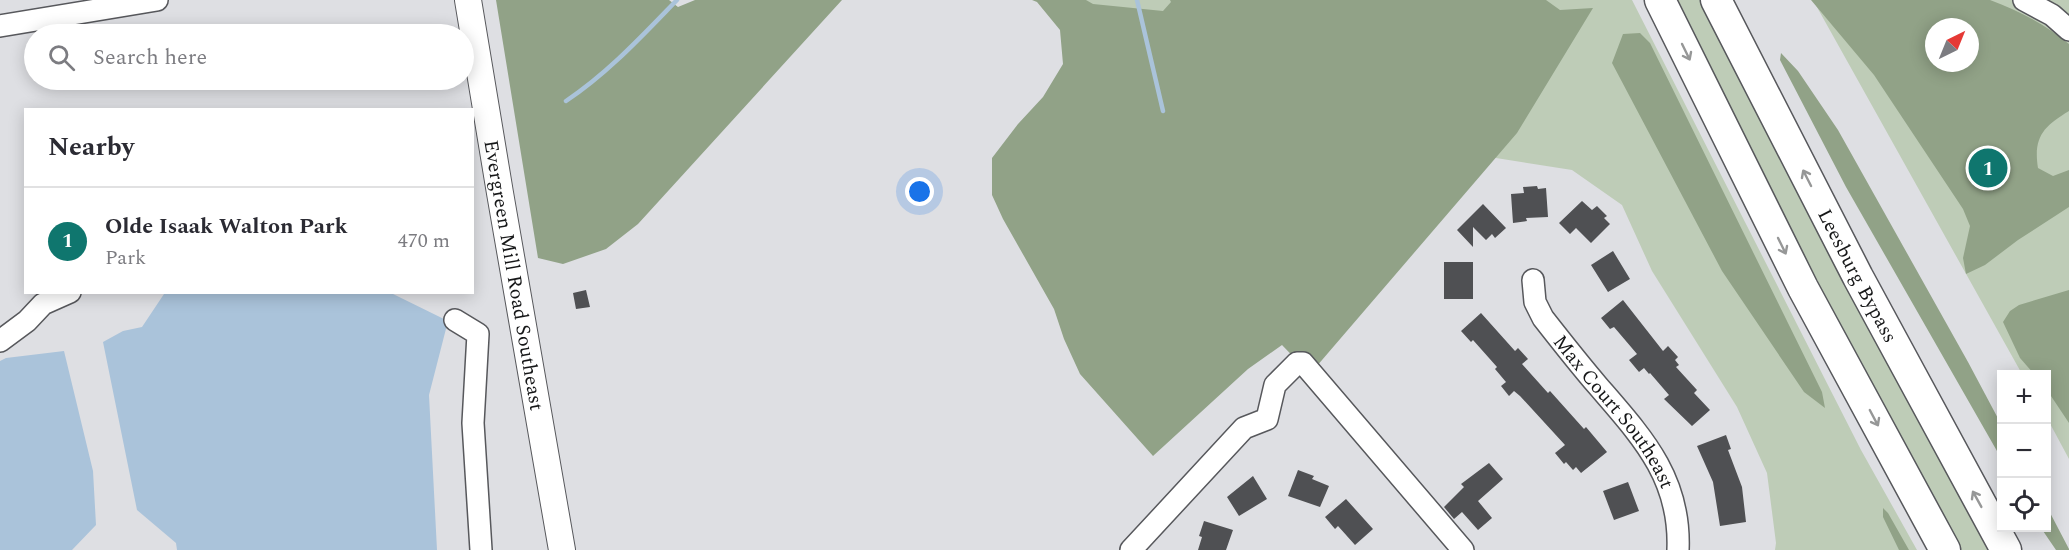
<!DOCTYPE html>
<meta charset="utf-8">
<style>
:root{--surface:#fff;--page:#f7f7f7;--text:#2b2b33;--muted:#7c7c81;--line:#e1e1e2;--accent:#0f766e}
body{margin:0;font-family:Spectral,serif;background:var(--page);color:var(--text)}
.controls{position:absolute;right:18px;bottom:18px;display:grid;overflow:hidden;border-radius:0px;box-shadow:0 3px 15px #0003}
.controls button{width:54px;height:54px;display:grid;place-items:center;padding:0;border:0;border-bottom:2px solid var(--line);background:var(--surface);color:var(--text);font:30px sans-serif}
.compass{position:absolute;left:1925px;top:18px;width:54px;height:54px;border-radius:50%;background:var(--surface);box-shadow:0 3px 15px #0003;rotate:43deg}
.you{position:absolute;left:920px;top:192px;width:21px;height:21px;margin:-15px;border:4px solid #fff;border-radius:50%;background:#1a73e8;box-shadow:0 0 0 9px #1a73e833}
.badge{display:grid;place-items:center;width:39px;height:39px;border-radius:50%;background:var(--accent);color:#fff;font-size:20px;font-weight:700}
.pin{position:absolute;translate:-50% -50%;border:3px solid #fff;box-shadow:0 2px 6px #0006}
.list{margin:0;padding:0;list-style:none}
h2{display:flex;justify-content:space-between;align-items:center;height:78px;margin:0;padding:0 24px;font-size:26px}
h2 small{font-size:20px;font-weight:400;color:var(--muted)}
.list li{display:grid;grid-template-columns:39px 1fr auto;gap:18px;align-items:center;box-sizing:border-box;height:108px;padding:0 24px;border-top:2px solid var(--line)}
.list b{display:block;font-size:22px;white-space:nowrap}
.list p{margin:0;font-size:20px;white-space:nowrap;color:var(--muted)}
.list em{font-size:20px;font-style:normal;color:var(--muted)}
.icon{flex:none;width:33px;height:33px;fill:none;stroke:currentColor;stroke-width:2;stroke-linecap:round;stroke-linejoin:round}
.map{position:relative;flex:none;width:2069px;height:550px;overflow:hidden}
.search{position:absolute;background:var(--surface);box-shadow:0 3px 15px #0003;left:24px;top:24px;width:450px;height:66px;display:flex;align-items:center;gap:15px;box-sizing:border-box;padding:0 21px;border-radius:33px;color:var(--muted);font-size:22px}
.panel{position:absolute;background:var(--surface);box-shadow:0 3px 15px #0003;left:24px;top:108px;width:450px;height:186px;border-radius:0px}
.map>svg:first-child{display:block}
.green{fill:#beccb7;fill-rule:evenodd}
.forest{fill:#91a287;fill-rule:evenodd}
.water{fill:#aac3da}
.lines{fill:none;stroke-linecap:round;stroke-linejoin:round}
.stream{stroke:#aac3da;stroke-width:4.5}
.building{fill:#4f5053}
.minor-casing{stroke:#57585c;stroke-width:24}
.major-casing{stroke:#57585c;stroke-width:28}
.highway-casing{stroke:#57585c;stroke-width:33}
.minor{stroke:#fff;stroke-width:21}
.major{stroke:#fff;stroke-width:26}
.highway{stroke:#fff;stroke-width:30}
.oneway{stroke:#969797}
.labels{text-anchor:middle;stroke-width:6;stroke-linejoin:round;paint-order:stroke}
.street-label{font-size:20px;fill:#161718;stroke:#fff}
</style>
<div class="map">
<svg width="2069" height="550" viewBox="0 0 2069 550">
<rect width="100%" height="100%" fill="#dedfe3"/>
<path class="green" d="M1051,0H1632L1861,450L1917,550H1775L1776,543L1767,473L1737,407L1652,271L1622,205L1572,170L1496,158Z
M1673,0H1700C1794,184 1887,369 1989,550H1959L1912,465Z
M1813,0H2069V459L2047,418L2046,374H2022ZM1934,27H1970V63H1934Z"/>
<path class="forest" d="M496,0H669L678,7L695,0H842L638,224L606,249L563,264L538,258Z
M1032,0H1086L1093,4L1163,11L1171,2L1170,0H1546L1560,10L1593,8L1517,133L1310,374L1282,345L1248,369L1153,456L1080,374L1064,339L1054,309L1003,219L992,195V158L1018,124L1043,97L1063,64L1060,30L1037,2Z
M1811,0H1990C2019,11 2045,24 2069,44V111C2044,126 2033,137 2038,168L2053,176L2069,170V207L2018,240L1985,265L1966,274L1963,258L1970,226L1963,209L1874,75ZM1934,27H1970V63H1934Z
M1640,33L1650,43L1822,392L1825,408L1804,392L1722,271L1612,63L1623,34Z
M1781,53L1798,71L1838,130L1968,362L2001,424V458L1846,187L1780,60Z
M2069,290V423L2047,390L2046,374H2034L2020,358L2003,322L2010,311L2019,305Z
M2047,507L2069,549V550H2056L2041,528H2046Z
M1883,508L1888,513L1909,550H1899L1883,517Z"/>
<path class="water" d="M169,293H391L448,321L429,395L437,550H177L176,543L137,510L103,342L123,331L142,327L164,294Z
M64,351L93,471L96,525L72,550H0V361L6,358Z"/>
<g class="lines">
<path class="stream" d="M1137,0L1163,111
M566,101C608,73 642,36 677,0"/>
</g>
<path class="building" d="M1537,186L1538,189L1546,188L1548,217L1526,218L1527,221L1513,223L1511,194L1524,193L1523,187Z
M1582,201L1592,210L1597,206L1607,216L1604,218L1610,224L1591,243L1576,228L1570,234L1559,223Z
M1483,204L1506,228L1495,238L1492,234L1486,240L1473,227V247L1457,230Z
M1613,251L1630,279L1608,292L1591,265Z
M1444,262H1473V299H1444Z
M586,290L590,307L576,309L573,293Z
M1623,300L1663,351L1668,346L1678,357L1675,360L1679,365L1676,367L1697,390L1694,393L1710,410L1692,426L1664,399L1669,395L1650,373L1649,374L1644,368L1639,372L1629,360L1637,354L1614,327L1610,329L1601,318Z
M1481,313L1515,351L1518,348L1528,359L1522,364L1548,393L1550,391L1584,429L1586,427L1607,452L1581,473L1576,467L1573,470L1566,462L1564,464L1555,453L1565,445L1520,396L1514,391L1509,396L1501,386L1506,382L1495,369L1497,367L1473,340L1471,342L1461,331Z
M1726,435L1731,449L1728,450L1742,487L1746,522L1720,526L1713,482L1697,446Z
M1489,463L1503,479L1478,501L1492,518L1478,530L1462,512L1454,519L1444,507L1464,487L1461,484Z
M1298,470L1314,476L1312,479L1329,486L1320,507L1288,496Z
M1253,476L1267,499L1239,516L1227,497Z
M1628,482L1639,511L1614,520L1603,491Z
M1346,499L1373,529L1355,545L1338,526L1335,529L1325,517Z
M1204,521L1233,530L1226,550H1198L1202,537L1199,536Z"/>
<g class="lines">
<defs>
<g id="minor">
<path d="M2024,0L2052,15L2069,30"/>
<path d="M0,26L157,0"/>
<path id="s1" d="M1533,280L1535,302L1543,318C1561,341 1579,364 1598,386C1642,437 1681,478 1678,550"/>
<path d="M455,320L478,334L473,423L481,550"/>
<path d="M0,341L27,321L43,304L70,292"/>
<path d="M1131,550L1244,428L1267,419L1275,385L1297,363H1303L1463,550"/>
</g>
<g id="major">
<path id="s2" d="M468,0L500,193L562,550"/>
</g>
<g id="highway">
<path d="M1660,0L1803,288L1945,550"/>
<path id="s3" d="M1716,0L1858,277L2006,550"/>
</g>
</defs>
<use href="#minor" class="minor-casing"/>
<use href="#major" class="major-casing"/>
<use href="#highway" class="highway-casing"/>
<use href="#minor" class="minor"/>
<use href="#major" class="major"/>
<use href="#highway" class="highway"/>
</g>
<defs><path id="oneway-shaft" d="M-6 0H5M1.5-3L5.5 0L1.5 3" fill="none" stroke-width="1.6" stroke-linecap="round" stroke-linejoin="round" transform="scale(1.5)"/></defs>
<g class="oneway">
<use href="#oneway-shaft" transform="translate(1686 52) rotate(64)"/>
<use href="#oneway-shaft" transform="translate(1807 178) rotate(-117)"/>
<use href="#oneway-shaft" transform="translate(1782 246) rotate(64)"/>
<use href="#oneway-shaft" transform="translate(1874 418) rotate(62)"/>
<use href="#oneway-shaft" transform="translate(1977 499) rotate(-119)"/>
</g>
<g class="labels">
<g class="street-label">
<text dy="7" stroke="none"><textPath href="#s2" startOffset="279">Evergreen Mill Road Southeast</textPath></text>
<text dy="7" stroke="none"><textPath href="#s3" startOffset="310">Leesburg Bypass</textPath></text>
<text dy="7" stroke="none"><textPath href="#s1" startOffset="158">Max Court Southeast</textPath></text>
</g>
</g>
</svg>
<div class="controls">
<button>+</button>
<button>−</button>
<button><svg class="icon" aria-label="locate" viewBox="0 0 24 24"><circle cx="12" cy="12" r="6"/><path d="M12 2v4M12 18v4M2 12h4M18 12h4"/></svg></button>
</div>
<svg class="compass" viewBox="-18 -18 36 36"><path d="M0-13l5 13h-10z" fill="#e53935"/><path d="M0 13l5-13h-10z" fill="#7c7c81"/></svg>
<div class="you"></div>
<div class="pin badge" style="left:1988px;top:168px">1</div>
<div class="search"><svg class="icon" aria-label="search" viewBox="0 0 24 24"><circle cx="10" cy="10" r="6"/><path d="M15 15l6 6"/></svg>Search here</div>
<section class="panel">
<h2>Nearby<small></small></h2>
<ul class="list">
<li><span class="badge">1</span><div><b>Olde Isaak Walton Park</b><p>Park</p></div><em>470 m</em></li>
</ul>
</section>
</div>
